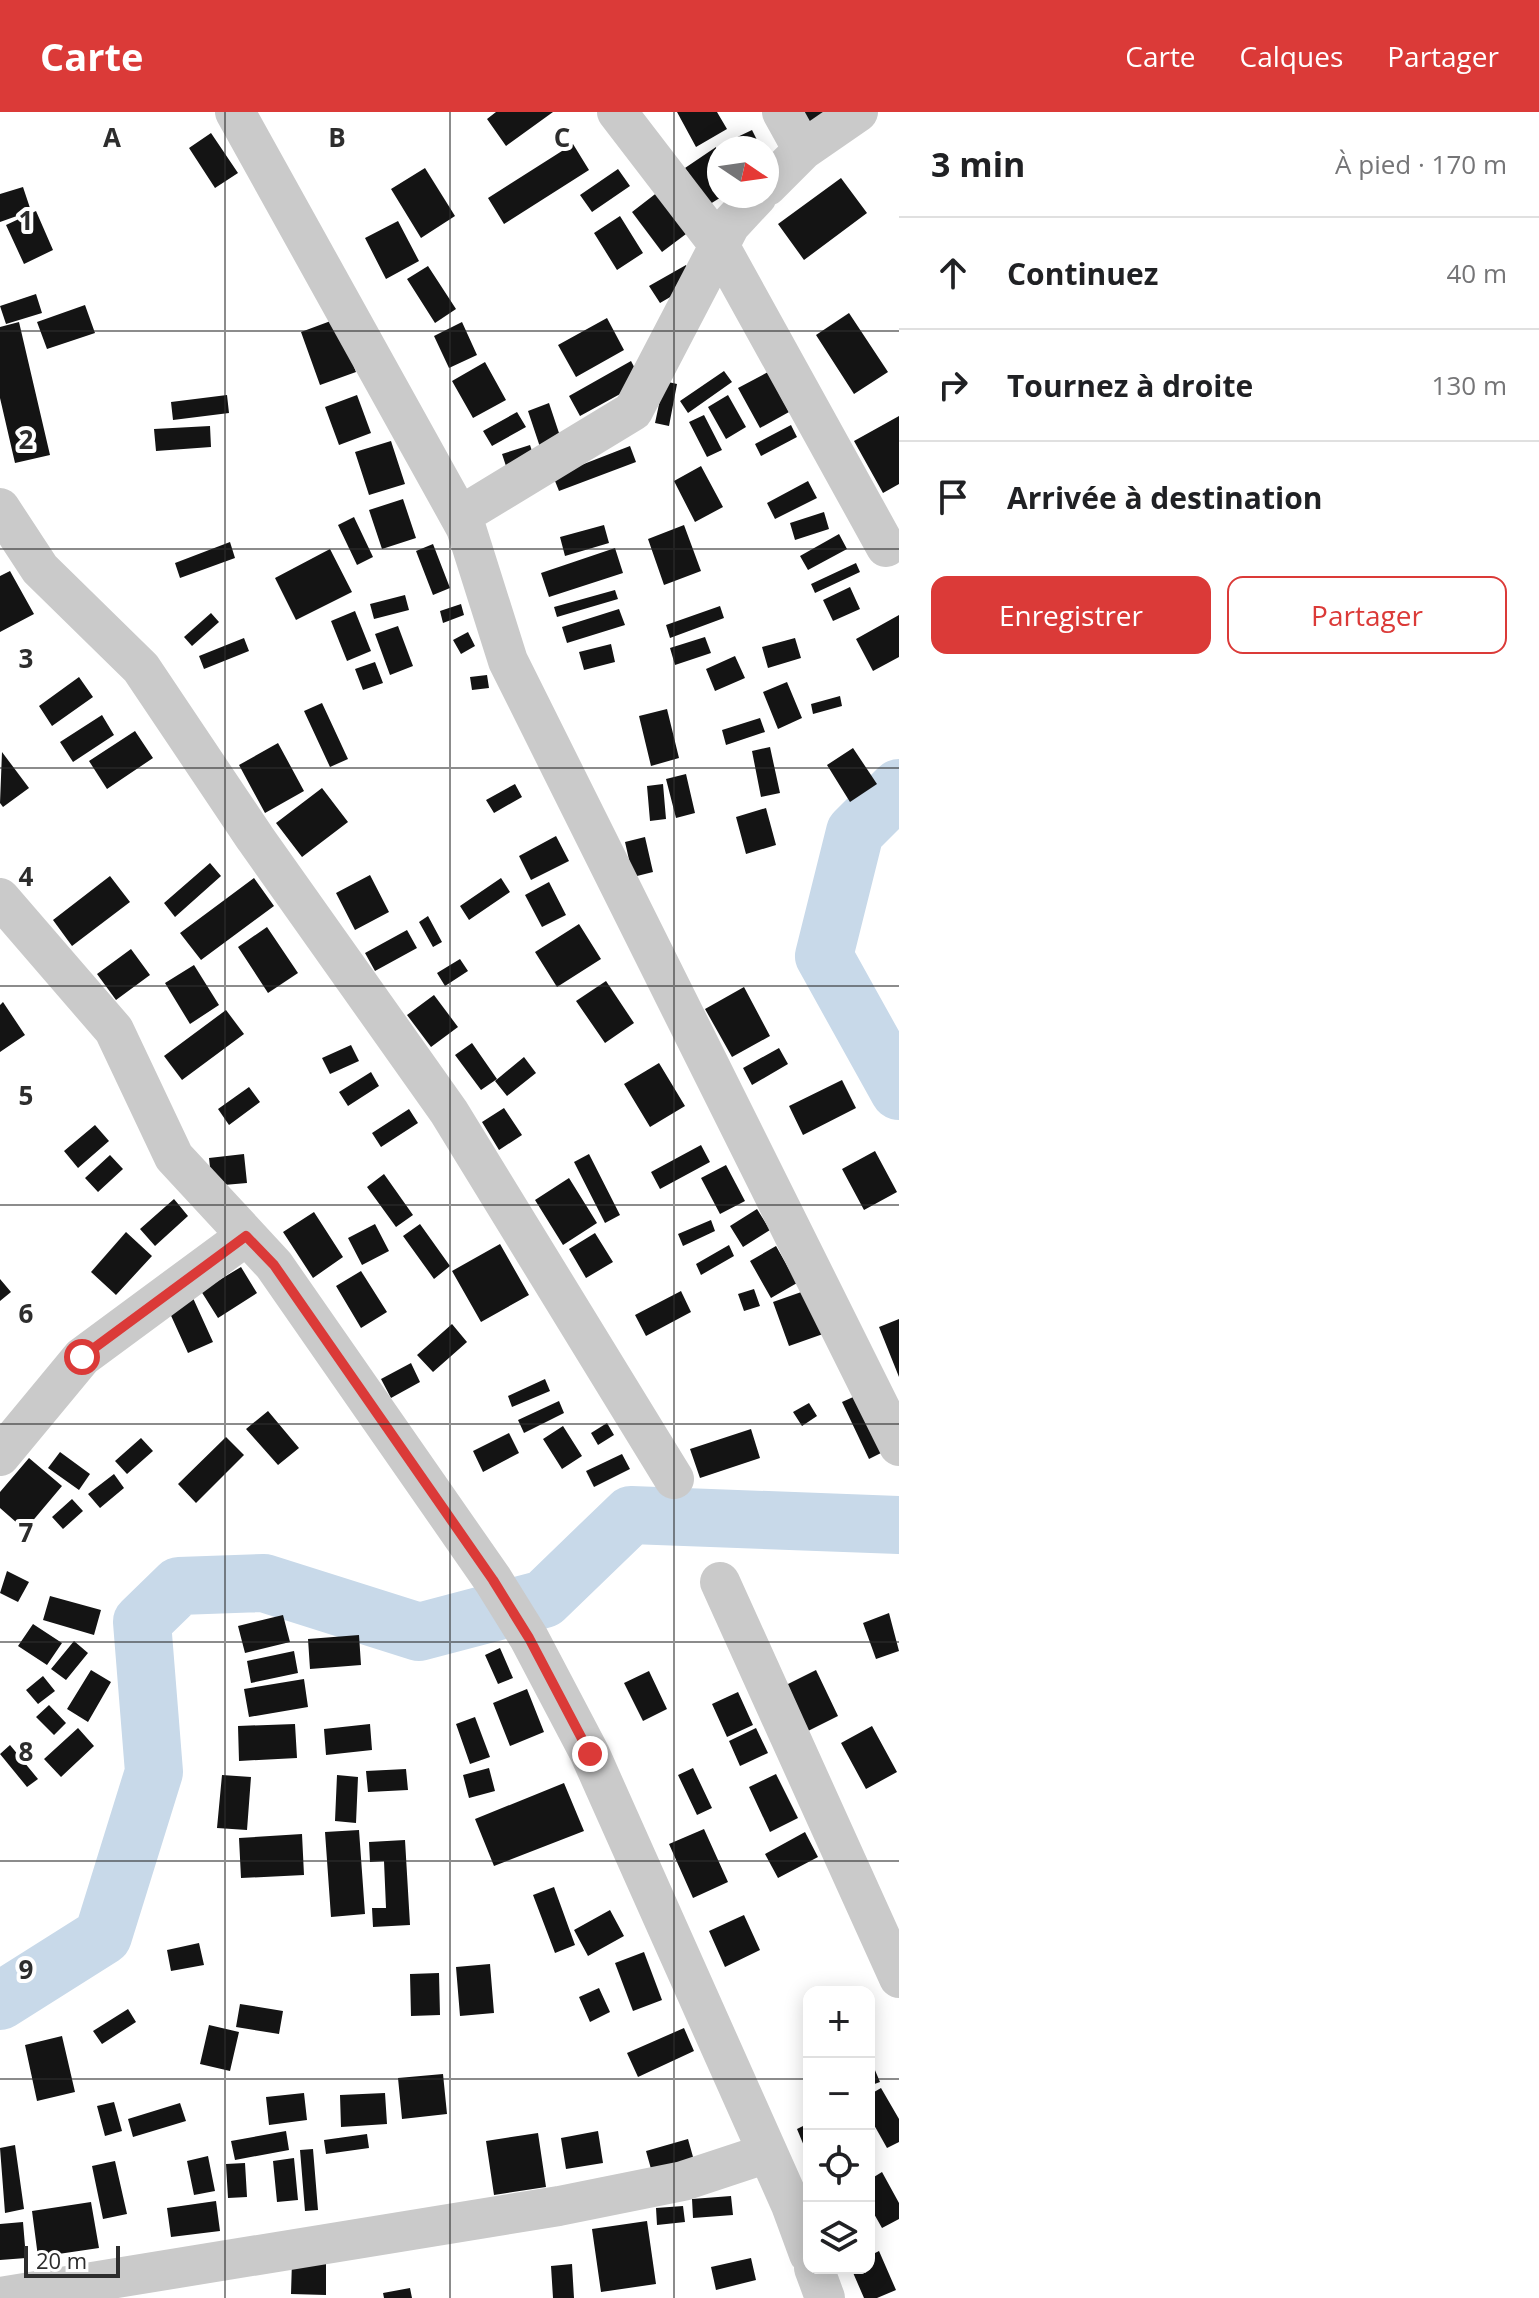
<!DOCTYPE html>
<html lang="fr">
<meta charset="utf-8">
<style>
:root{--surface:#fff;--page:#f2f2f2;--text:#202124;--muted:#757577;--line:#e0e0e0;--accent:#db3a38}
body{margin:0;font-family:"Open Sans",sans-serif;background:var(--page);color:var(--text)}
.controls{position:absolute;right:24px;bottom:24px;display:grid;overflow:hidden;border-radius:16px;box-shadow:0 4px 20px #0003}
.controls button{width:72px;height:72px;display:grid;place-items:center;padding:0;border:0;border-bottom:2px solid var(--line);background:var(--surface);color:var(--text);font:40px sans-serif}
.compass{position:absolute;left:707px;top:24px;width:72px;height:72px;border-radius:50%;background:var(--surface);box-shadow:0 4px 20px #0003;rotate:103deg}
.scale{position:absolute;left:24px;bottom:20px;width:96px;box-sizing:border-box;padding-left:8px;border:4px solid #2d2d2d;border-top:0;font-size:22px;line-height:28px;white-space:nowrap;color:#2d2d2d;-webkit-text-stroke:6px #fff;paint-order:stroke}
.stop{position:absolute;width:24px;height:24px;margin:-18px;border:6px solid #db3a38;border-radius:50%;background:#fff}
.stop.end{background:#db3a38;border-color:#fff;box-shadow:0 2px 8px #0008}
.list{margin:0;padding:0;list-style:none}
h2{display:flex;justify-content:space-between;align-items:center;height:104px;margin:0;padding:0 32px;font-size:34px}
h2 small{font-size:26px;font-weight:400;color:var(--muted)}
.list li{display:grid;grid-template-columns:52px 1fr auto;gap:24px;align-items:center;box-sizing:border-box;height:112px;padding:0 32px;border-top:2px solid var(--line)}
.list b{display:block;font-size:30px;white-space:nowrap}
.list em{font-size:26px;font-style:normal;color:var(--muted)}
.actions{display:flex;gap:16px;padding:24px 32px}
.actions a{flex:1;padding:18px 0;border:2px solid var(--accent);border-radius:16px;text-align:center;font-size:28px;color:var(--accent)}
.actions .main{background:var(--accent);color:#fff}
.icon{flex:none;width:44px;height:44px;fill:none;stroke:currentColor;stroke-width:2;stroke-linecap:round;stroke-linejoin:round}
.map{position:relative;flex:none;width:899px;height:2186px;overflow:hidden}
header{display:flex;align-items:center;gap:48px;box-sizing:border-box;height:112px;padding:0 40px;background:var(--accent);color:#fff}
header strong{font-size:38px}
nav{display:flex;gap:44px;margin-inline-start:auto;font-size:28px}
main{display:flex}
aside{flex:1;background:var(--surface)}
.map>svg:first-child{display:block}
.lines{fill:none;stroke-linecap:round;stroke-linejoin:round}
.river{stroke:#c8d9e9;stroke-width:58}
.building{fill:#141414}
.minor{stroke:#cacaca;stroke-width:40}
.route{stroke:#db3a38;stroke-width:10}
.grid{fill:none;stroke:#2d2d2d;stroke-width:2;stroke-opacity:0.55}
.grid-label{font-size:26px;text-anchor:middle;font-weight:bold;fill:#2d2d2d;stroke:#fff;stroke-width:8;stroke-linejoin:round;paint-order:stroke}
</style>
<header>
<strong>Carte</strong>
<nav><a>Carte</a><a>Calques</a><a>Partager</a></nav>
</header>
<main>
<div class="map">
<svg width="899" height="2186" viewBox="0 0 899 2186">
<rect width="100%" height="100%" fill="#fff"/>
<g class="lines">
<path class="river" d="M899,676L855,720L824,844L899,979
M0,1889L103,1824L154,1660L142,1510L179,1474L264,1471L419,1520L544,1487L631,1403L899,1413"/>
</g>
<path class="building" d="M496,0H553L506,34L487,7Z
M677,0H717L727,17L696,35Z
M795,0H832L804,17Z
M752,18L761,36H733L729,29Z
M211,21L238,61L215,76L189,36Z
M573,32L589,58L504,112L488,86Z
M716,35L719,84H723L710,92L685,56Z
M425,56L455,104L421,126L391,77Z
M618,57L630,74L592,100L580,83Z
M841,66L867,101L804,148L778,112Z
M23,75L31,99L0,110V82Z
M663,76L694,116L662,140L632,100Z
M36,99L53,138L24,152L6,113Z
M620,104L643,141L617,158L594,121Z
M398,109L419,149L386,167L365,126Z
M686,153L696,170L660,191L649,174Z
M428,154L456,197L435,211L407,167Z
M36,182L42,201L6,212L0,194Z
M85,193L95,221L47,237L37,210Z
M849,201L888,260L854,282L816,223Z
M607,206L624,238L576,265L558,233Z
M336,207L356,260L320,273L301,220Z
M19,210L50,343L15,351L0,286V215Z
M462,210L477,243L449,256L434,224Z
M631,249L642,270L580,304L569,284Z
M485,250L506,288L473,306L452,269Z
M724,259L732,270L688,301L680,289Z
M768,260L789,300L760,316L738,276Z
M664,269L677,272L669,314L655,311Z
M227,283L229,301L173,308L171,290Z
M357,283L371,321L339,333L325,295Z
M728,283L746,315L726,327L708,295Z
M549,291L561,327L540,335L528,299Z
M517,300L526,315L492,334L483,319Z
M704,303L722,338L707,345L689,310Z
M899,304V372L883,381L854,329Z
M791,313L797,325L761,344L755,332Z
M210,314L211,335L156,339L154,317Z
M391,329L405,372L369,383L355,340Z
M530,333L535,348L507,357L502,342Z
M630,334L636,350L559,379L553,364Z
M701,354L723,395L695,410L674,369Z
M808,369L817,386L775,407L767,391Z
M403,387L416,426L382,437L369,398Z
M824,400L829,417L795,428L790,411Z
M354,405L373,445L357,453L338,413Z
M604,413L609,431L565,444L560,425Z
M684,413L701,459L664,473L648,427Z
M839,422L847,437L808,458L800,444Z
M230,430L235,446L180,466L175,451Z
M433,432L450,476L433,483L416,439Z
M615,436L623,461L549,485L541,461Z
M330,437L352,480L296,508L275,466Z
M856,451L860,460L815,481L811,472Z
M10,459L34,502L0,520V464Z
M850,475L860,497L833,509L823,488Z
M615,478L618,487L557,505L554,495Z
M405,483L409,498L374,507L370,492Z
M461,492L464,503L443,511L440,499Z
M720,494L724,506L670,526L666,513Z
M619,497L625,513L567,531L562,515Z
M355,499L371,539L347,549L331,509Z
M211,501L219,510L192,534L184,525Z
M899,503V545L873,559L856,527Z
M398,514L413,554L390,563L375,522Z
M468,520L475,534L461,542L453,528Z
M705,525L711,541L675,553L670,536Z
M244,526L249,539L204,557L199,544Z
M795,526L801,546L768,556L762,535Z
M611,532L615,550L584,558L579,540Z
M735,544L745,566L715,579L706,557Z
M375,550L383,571L363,578L355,557Z
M487,563L489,576L472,578L470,565Z
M79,565L93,585L52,614L39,594Z
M787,570L802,606L778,617L763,580Z
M840,584L842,594L813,602L811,592Z
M322,591L348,647L330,655L304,599Z
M667,597L679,646L651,654L639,604Z
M102,603L114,623L73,650L60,630Z
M760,606L765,620L726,633L722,618Z
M135,619L153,646L107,677L89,649Z
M278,631L304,679L265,701L239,653Z
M770,635L780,681L761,685L752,639Z
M853,636L877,672L850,690L827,653Z
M2,640L29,676L3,695L0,691Z
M686,662L695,701L676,706L666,667Z
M515,672L522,685L494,701L486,688Z
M663,672L666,707L650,709L647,674Z
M322,676L348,710L302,745L276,711Z
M766,696L776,733L746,742L736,705Z
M556,724L569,749L531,768L519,744Z
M645,725L653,760L633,765L625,730Z
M210,751L221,764L175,805L164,791Z
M370,763L389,800L355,818L336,781Z
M110,764L130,790L72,834L53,808Z
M254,766L274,794L201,848L180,821Z
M501,766L510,780L469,808L460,794Z
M549,770L566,803L542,815L525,783Z
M428,804L442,830L433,835L419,810Z
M579,812L601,847L557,875L535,840Z
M267,815L298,861L268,881L238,835Z
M407,818L417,836L375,859L365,841Z
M131,837L150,863L116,888L97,862Z
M460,847L468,859L445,874L437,861Z
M194,853L219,893L190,912L165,871Z
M606,869L634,911L605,931L576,889Z
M744,875L770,924L732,945L705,897Z
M434,883L458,915L431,935L407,903Z
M3,890L25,923L0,940V893Z
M226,898L244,922L182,968L164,944Z
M472,931L497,967L481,978L455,943Z
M351,933L359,949L330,962L322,946Z
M779,936L788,952L752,973L743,956Z
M524,945L536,961L507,984L495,969Z
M659,951L685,994L650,1015L624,972Z
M371,960L379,974L348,994L339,980Z
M842,968L856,996L803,1023L789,994Z
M249,975L260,990L229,1013L218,997Z
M504,996L522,1023L499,1038L482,1010Z
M409,997L418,1011L381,1035L372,1021Z
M95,1013L109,1029L78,1056L64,1039Z
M701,1033L710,1050L660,1077L651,1060Z
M875,1039L897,1080L864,1098L842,1057Z
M244,1042L247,1071L212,1074L209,1046Z
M589,1042L620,1103L605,1111L574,1050Z
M110,1043L123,1057L98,1080L85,1066Z
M726,1053L745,1089L720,1102L701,1066Z
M384,1062L413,1103L396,1115L367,1075Z
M569,1066L597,1111L563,1133L535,1088Z
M174,1087L188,1104L155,1134L140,1117Z
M757,1097L770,1118L743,1135L730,1114Z
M314,1100L343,1145L313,1166L283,1120Z
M711,1108L715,1119L683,1134L678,1122Z
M375,1112L389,1139L362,1153L348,1126Z
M420,1112L450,1154L434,1167L403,1124Z
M126,1120L152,1144L116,1183L91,1160Z
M595,1121L613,1150L586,1166L569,1137Z
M500,1132L529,1183L481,1210L452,1159Z
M729,1133L734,1144L701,1163L696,1152Z
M776,1134L797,1171L771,1186L750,1149Z
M241,1155L257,1181L218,1206L201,1179Z
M361,1159L387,1200L361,1216L336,1174Z
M0,1167L11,1180L0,1189Z
M754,1177L760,1194L744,1199L738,1182Z
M807,1178L823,1222L789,1234L773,1190Z
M681,1179L691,1200L646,1224L635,1203Z
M193,1186L213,1230L188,1241L168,1197Z
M899,1207V1265L879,1215Z
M452,1212L467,1230L433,1260L417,1243Z
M411,1251L420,1270L391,1286L381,1267Z
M545,1267L550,1279L512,1295L508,1284Z
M860,1282L887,1338L869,1347L842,1290Z
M559,1289L564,1301L524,1321L518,1308Z
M809,1291L817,1304L802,1314L793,1300Z
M268,1299L299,1336L278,1353L246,1317Z
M607,1311L614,1323L598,1333L591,1321Z
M563,1314L582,1344L562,1357L543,1327Z
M751,1317L760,1346L700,1366L690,1337Z
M509,1321L519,1341L483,1360L473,1339Z
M226,1325L244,1343L196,1391L178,1372Z
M141,1326L153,1339L127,1362L115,1349Z
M60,1340L90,1362L79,1378L48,1356Z
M622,1342L630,1357L594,1375L586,1359Z
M29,1346L62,1374L25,1418L0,1396V1380Z
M114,1362L124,1376L100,1396L88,1382Z
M72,1387L83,1399L63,1417L52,1405Z
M7,1459L29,1470L18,1490L0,1481Z
M50,1484L101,1498L94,1523L43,1508Z
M889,1501L899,1539L876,1547L863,1511Z
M283,1503L290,1530L245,1541L238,1514Z
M33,1512L62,1531L47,1553L18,1534Z
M359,1523L361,1553L310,1557L308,1527Z
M74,1529L88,1541L66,1568L51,1557Z
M500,1536L513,1566L498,1572L485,1543Z
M294,1539L298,1561L251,1571L247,1549Z
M91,1558L111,1570L88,1610L67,1597Z
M816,1558L838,1604L800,1623L778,1577Z
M649,1559L667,1597L643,1609L624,1571Z
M43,1564L55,1579L38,1592L26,1578Z
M304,1567L308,1595L249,1605L244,1577Z
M527,1577L544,1620L510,1634L493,1591Z
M738,1580L753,1613L727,1625L712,1592Z
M49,1593L66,1611L54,1623L36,1605Z
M475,1605L490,1645L470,1652L456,1612Z
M295,1612L297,1646L239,1649L238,1614Z
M370,1612L372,1638L326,1643L324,1617Z
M872,1614L897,1660L866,1677L841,1631Z
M78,1616L94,1634L61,1665L44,1647Z
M756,1616L768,1641L740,1654L729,1629Z
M10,1633L38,1667L27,1675L0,1642Z
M489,1656L495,1679L469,1686L463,1663Z
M693,1656L712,1696L697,1703L678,1663Z
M406,1657L408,1678L368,1680L366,1659Z
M776,1662L798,1706L770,1720L749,1675Z
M222,1663L251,1665L247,1718L217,1716Z
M337,1663L358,1665L356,1711L335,1709Z
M564,1671L584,1719L494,1754L475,1707Z
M704,1717L728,1770L693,1786L669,1732Z
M359,1718L365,1802L331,1805L325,1720Z
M805,1720L818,1745L778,1766L765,1742Z
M302,1722L304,1763L241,1766L239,1726Z
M405,1728L410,1813L373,1815L372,1796H386L384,1749L370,1750L369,1730Z
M554,1775L575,1833L555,1841L533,1783Z
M610,1798L624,1824L588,1844L574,1818Z
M744,1803L760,1838L725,1855L709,1819Z
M199,1831L204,1853L171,1859L167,1838Z
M644,1840L662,1888L633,1899L615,1851Z
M490,1852L494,1901L460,1904L456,1855Z
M439,1861L440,1903L411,1904L410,1862Z
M599,1876L610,1900L590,1910L579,1885Z
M240,1892L283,1899L279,1922L236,1915Z
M128,1897L136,1910L102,1932L93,1919Z
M209,1913L239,1920L230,1959L200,1952Z
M684,1916L694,1939L638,1965L627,1941Z
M62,1924L75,1980L37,1989L25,1933Z
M869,1944L880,1970L869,1974Z
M443,1962L447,2002L402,2007L398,1966Z
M881,1976L899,2007V2030L887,2036L869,2004V1983Z
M304,1981L307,2008L269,2013L266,1985Z
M385,1981L387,2012L341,2015L340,1983Z
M114,1990L122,2019L105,2024L97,1994Z
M180,1991L186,2009L133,2025L128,2007Z
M809,2011V2046L797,2017Z
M286,2019L289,2038L235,2048L231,2029Z
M598,2019L603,2051L566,2057L561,2026Z
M538,2021L546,2075L494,2083L486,2029Z
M367,2022L369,2036L326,2042L324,2028Z
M688,2027L695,2052L653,2064L646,2039Z
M15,2033L24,2097L5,2101L0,2036Z
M313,2037L318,2098L305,2099L300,2038Z
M208,2044L215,2079L194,2083L187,2049Z
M294,2046L298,2088L277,2090L273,2049Z
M115,2049L127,2102L103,2107L92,2054Z
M245,2051L247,2085L228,2086L226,2052Z
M882,2060L899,2091V2107L882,2116L869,2093V2068Z
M731,2084L733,2103L693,2106L692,2087Z
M216,2089L220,2119L171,2125L167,2096Z
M91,2090L99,2136L38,2145L32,2099Z
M683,2094L685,2110L657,2113L656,2096Z
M647,2109L656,2172L601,2180L592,2117Z
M23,2110L26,2146L0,2148V2112Z
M879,2139L896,2178L877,2186H864L851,2156H869V2144Z
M751,2146L756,2168L716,2178L711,2155Z
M292,2149H326V2183L291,2182Z
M572,2152L574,2186H553L551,2154Z
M410,2176L412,2186H384L383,2181Z"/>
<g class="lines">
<path class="minor" d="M235,0L466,416L508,549L899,1334
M617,0L719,133L886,435
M782,0L803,38
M767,74L803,38L858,0
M0,396L40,457L141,556L255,726L449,1000L674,1367
M460,404L633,299L730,113L757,84
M0,786L114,918L174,1045L274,1153L493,1468L529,1526L590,1642L791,2093L809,2142
M0,1344L82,1245L246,1124
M720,1470L899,1866
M814,2156L825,2186
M0,2185L559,2094L683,2069L768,2041"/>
</g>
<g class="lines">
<path class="route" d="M82,1245L246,1124L274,1153L493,1468L529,1526L590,1642"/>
</g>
<path class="grid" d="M225,0V2186M450,0V2186M674,0V2186M0,219H899M0,437H899M0,656H899M0,874H899M0,1093H899M0,1312H899M0,1530H899M0,1749H899M0,1967H809M869,1967H899"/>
<g class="grid-label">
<text x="112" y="35">A</text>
<text x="337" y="35">B</text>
<text x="562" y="35">C</text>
<text x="26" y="118">1</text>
<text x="26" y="337">2</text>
<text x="26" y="556">3</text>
<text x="26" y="774">4</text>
<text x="26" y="993">5</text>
<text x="26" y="1211">6</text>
<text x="26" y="1430">7</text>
<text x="26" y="1649">8</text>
<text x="26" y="1867">9</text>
</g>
</svg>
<div class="controls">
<button>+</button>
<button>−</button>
<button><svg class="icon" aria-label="locate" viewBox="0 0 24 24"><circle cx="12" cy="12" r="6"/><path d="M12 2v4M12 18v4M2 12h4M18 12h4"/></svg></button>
<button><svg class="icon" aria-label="layers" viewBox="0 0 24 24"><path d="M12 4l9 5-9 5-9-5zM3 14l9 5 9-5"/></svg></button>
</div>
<svg class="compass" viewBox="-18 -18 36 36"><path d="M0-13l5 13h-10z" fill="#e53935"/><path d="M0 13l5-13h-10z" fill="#757577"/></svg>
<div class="scale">20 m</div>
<div class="stop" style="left:82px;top:1245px"></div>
<div class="stop end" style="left:590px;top:1642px"></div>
</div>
<aside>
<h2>3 min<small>À pied · 170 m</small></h2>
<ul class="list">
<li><svg class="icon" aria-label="ahead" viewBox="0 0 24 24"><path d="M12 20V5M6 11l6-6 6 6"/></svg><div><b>Continuez</b></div><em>40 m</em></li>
<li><svg class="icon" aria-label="right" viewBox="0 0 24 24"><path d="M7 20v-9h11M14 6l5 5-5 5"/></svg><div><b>Tournez à droite</b></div><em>130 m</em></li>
<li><svg class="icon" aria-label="arrive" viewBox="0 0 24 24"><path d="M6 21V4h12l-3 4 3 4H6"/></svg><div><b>Arrivée à destination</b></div></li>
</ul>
<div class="actions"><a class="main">Enregistrer</a><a>Partager</a></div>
</aside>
</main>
